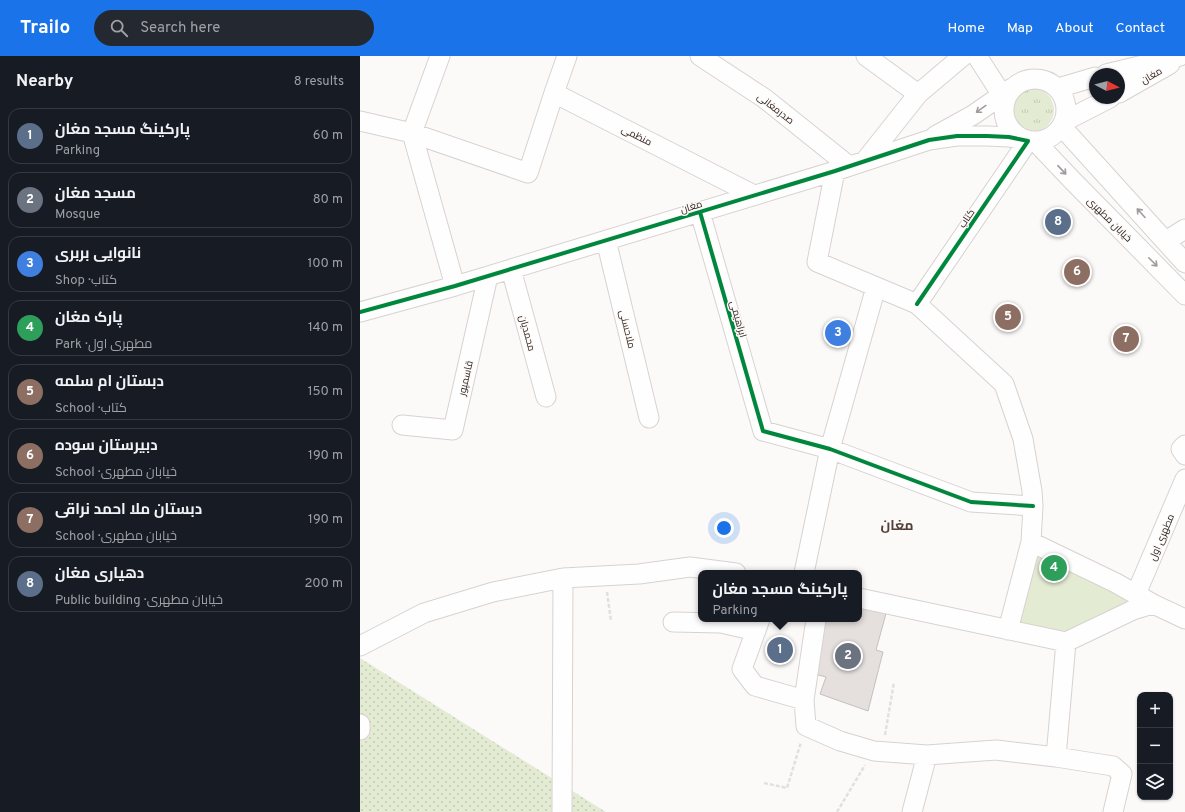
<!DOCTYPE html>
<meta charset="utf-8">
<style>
:root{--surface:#171b24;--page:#242831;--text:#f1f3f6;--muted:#9ea1a6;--line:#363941;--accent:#1a73e8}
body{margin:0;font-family:Overpass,Cairo,sans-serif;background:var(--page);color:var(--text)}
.controls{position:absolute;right:12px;bottom:12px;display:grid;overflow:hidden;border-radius:8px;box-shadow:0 1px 3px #0004}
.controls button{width:36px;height:36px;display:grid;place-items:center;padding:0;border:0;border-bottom:1px solid var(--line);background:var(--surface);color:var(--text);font:20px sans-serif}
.compass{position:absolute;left:729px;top:12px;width:36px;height:36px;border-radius:50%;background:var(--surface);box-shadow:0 1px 3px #0004;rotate:97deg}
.you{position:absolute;left:364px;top:472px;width:14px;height:14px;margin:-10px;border:3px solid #fff;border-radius:50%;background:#1a73e8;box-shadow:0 0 0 6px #1a73e833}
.badge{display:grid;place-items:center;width:26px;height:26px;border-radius:50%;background:var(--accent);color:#fff;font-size:13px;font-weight:700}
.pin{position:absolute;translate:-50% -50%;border:2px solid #fff;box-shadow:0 1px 4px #0006}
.popup{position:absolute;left:338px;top:514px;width:164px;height:52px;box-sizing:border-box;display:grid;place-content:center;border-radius:8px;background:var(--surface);filter:drop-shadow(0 1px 3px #0005);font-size:13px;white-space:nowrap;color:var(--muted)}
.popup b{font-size:15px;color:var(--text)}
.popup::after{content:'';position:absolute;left:50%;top:100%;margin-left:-8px;border:8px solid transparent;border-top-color:var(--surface)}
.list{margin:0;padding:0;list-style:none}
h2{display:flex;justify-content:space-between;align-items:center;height:52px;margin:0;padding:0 16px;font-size:17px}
h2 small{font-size:13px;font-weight:400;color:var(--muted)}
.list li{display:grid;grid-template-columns:26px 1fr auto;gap:12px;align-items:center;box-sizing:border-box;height:56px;margin:0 8px 8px;padding:0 8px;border:1px solid var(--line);border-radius:12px}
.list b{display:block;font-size:15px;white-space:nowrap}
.list p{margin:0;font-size:13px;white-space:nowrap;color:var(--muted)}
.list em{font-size:13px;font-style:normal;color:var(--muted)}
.icon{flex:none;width:22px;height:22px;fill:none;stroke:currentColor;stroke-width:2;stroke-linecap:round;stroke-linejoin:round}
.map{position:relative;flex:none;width:825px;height:756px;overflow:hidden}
header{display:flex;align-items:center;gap:24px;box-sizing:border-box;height:56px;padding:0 20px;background:var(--accent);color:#fff}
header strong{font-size:19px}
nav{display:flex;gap:22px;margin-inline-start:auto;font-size:14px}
.search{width:280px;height:36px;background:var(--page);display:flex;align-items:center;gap:10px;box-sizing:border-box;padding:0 14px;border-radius:22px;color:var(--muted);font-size:15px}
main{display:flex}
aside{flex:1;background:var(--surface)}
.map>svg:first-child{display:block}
.grass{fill:url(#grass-tufts)}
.park{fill:#e4ebd3}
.garden{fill:url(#garden-dots)}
.building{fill:#e5e0de;stroke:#c4c0be}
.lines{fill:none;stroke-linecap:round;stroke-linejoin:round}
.minor-casing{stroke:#d7d2d0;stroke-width:21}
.path{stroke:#e1e0de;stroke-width:2.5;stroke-dasharray:4 2;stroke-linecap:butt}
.minor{stroke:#fffefe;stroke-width:19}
.cycleway-casing{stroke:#fdf9f7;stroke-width:6}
.cycleway{stroke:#00873e;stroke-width:4}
.oneway{stroke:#a09c9b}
.labels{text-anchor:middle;stroke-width:3;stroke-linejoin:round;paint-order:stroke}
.street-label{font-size:10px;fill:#2c2522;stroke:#fdf9f7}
.district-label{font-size:14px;font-weight:bold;fill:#52413a;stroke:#fdf9f7}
</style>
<header>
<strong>Trailo</strong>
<div class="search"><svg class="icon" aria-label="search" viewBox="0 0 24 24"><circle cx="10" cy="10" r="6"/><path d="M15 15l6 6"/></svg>Search here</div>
<nav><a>Home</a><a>Map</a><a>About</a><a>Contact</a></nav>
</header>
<main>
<aside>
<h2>Nearby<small>8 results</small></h2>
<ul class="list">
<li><span class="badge" style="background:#5c6f8a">1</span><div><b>پارکینگ مسجد مغان</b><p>Parking</p></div><em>60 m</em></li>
<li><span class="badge" style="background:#6b7280">2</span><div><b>مسجد مغان</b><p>Mosque</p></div><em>80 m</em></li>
<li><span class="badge" style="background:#3f7fe0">3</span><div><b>نانوایی بربری</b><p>Shop · کتاب</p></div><em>100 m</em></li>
<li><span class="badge" style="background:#2e9e5b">4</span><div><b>پارک مغان</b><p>Park · مطهری اول</p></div><em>140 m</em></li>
<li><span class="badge" style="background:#8d6e63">5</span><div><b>دبستان ام سلمه</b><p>School · کتاب</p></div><em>150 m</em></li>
<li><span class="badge" style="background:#8d6e63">6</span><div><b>دبیرستان سوده</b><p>School · خیابان مطهری</p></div><em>190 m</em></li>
<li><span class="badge" style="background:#8d6e63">7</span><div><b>دبستان ملا احمد نراقی</b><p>School · خیابان مطهری</p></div><em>190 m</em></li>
<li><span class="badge" style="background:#5c6f8a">8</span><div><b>دهیاری مغان</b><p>Public building · خیابان مطهری</p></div><em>200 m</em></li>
</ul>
</aside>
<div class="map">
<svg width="825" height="756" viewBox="0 0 825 756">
<defs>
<pattern id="grass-tufts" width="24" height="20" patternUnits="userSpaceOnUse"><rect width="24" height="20" fill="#e4ebd3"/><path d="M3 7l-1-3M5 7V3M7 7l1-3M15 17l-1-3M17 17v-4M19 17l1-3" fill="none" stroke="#c4c9b5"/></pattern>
<pattern id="garden-dots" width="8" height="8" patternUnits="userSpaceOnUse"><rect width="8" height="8" fill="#e4ebd3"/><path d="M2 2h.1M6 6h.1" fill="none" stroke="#c4c9b5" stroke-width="1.8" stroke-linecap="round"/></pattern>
</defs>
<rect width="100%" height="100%" fill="#fcfaf8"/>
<path class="grass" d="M650 54a22 22 0 1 1 44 0a22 22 0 1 1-44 0Z"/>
<path class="park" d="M671,486L793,548L706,586L648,574Z"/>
<path class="garden" d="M0,602L246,756H0Z"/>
<path class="building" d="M499,548L527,554L516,594L523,596L508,655L460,638L466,621L451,617L461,563H499Z"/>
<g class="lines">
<defs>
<path id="minor" d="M80,0L52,77L168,117L194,37
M207,0L194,37L394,139
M340,0L404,42L489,110
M506,0L558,38
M617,0L642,39
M746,18L820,0
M644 54a31 31 0 1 1 62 0a31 31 0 1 1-62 0Z
M698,32L735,21
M759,37L810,8
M0,65L52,77L95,230
M705,65L750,42
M702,71L825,207
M575,80L613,59L652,32
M675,85L710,122L825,239
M505,105L558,38L603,0
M475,115L457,206L557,248L644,328L663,383L672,435L673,450L671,486L648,574
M340,156L403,375L470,393L611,446L673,450
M246,184L289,362
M806,185L825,173
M151,213L186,341
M0,256L95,230L475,115L569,84L597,80H627L649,81L668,85L557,248
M42,369L93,374L128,220
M825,389L821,393L825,399
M444,517L470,393L516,231
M776,538L825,423
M499,542L706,586L773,554L793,548L756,527L671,486
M793,548L825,563
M400,563L382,613L395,630L444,644
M456,563L444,644L446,670L480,685L514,695L567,699L636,694L696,701L753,710L762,718L753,756
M313,566L361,567L396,575
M0,590L64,557L133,536L203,522
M0,668V674
M696,701L706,586
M202,756L203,522L279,518L330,511L376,517
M552,756L567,699"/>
</defs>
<use href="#minor" class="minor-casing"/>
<path class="path" d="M247,536L251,565
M525,679L534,626
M404,727L427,732L441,686
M477,756L505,709"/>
<use href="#minor" class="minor"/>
<defs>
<path id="cycleway" d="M340,156L403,375L470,393L611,446L673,450
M0,256L95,230L475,115L569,84L597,80H627L649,81L668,85L557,248"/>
</defs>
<use href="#cycleway" class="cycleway-casing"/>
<use href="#cycleway" class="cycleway"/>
</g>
<defs><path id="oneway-shaft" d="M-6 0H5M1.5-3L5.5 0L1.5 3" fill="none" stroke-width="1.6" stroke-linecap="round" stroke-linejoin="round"/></defs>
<g class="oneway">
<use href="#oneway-shaft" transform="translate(621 53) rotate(144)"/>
<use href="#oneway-shaft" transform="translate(702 114) rotate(47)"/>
<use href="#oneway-shaft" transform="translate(781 157) rotate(-132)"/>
<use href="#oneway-shaft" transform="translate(793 206) rotate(45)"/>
</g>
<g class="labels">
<g class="street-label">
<text transform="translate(791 19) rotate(-30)" y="4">مغان</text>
<text transform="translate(416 52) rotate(38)" y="4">صدرمغانی</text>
<text transform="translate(277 79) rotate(27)" y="4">منظمی</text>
<text transform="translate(331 150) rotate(-17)" y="4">مغان</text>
<text transform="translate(606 162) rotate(-56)" y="4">کتاب</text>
<text transform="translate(750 163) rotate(45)" y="4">خیابان مطهری</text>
<text transform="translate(379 263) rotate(74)" y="4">ابراهیمی</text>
<text transform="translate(268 273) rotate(76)" y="4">ملاحسنی</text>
<text transform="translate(168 277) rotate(75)" y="4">محمدیان</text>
<text transform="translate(105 322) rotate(-77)" y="4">قاسمپور</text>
<text transform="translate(801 481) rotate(-67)" y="4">مطهری اول</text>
</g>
<g class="district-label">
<text x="537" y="474">مغان</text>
</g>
</g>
</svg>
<div class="controls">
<button>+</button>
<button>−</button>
<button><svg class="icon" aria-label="layers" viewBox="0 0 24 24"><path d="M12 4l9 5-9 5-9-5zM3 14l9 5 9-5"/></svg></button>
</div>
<svg class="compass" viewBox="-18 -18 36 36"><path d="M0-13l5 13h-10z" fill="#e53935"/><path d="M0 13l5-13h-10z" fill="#9ea1a6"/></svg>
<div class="you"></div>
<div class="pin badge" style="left:420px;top:594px;background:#5c6f8a">1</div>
<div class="popup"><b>پارکینگ مسجد مغان</b>Parking</div>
<div class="pin badge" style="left:488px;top:600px;background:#6b7280">2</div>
<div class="pin badge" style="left:478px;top:277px;background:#3f7fe0">3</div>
<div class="pin badge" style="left:694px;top:512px;background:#2e9e5b">4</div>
<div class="pin badge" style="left:648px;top:261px;background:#8d6e63">5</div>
<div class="pin badge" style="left:717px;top:216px;background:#8d6e63">6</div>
<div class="pin badge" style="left:766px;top:283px;background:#8d6e63">7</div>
<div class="pin badge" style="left:698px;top:166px;background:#5c6f8a">8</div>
</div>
</main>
